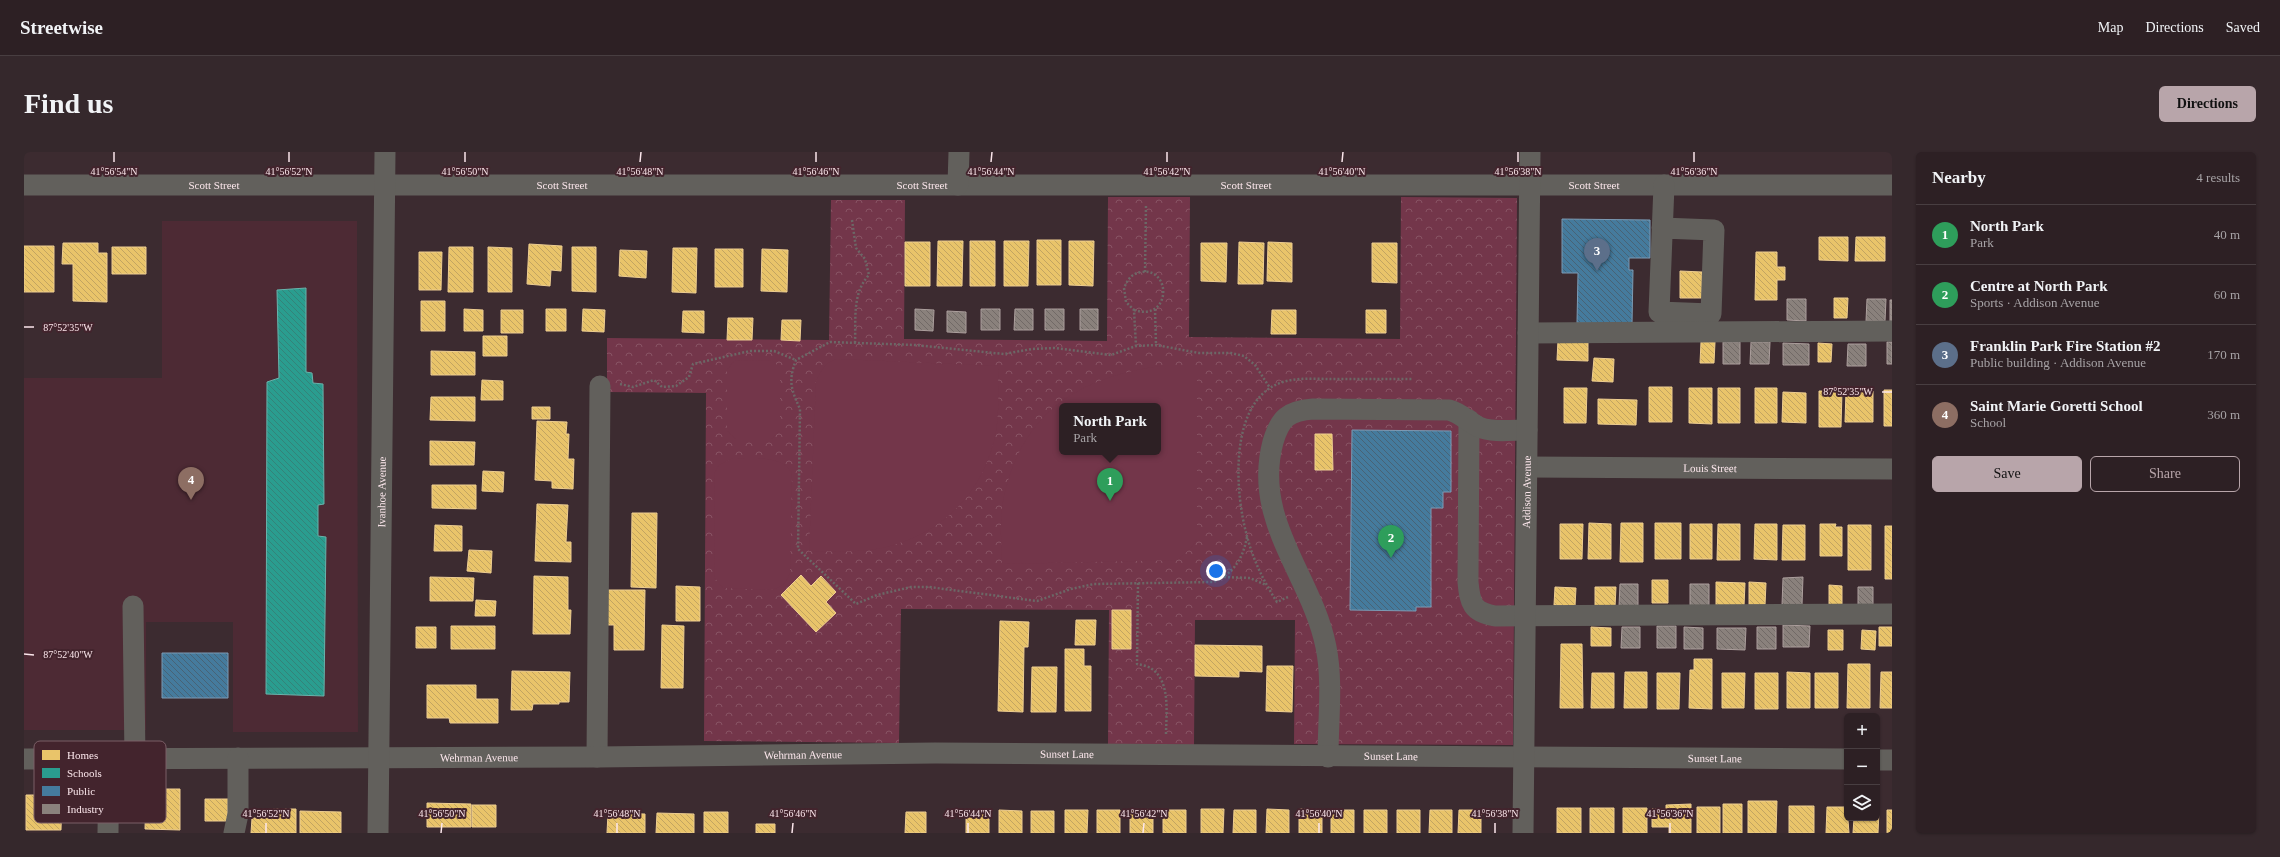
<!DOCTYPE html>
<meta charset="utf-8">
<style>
:root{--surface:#2d2024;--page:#35282c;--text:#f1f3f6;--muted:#a7a3a6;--line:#483e41;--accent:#b8a5aa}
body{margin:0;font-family:Georgia,serif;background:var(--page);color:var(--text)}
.controls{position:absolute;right:12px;bottom:12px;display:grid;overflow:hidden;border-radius:6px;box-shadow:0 1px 3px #0004}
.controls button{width:36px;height:36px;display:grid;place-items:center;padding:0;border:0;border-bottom:1px solid var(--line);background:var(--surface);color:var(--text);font:20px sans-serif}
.you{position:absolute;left:1192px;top:419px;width:14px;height:14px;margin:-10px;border:3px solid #fff;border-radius:50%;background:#1a73e8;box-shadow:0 0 0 6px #1a73e833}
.badge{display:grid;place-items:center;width:26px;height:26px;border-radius:50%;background:var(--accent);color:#fff;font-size:13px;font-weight:700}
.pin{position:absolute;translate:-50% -33px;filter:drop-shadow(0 1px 2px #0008)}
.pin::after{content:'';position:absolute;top:21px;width:14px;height:12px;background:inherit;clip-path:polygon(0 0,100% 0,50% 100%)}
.popup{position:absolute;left:1035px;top:251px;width:102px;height:52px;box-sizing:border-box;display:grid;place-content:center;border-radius:6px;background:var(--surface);filter:drop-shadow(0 1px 3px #0005);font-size:13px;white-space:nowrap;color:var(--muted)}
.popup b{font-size:15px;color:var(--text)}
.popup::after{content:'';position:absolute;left:50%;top:100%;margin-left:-8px;border:8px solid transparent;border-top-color:var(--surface)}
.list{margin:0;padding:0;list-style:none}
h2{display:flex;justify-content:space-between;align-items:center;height:52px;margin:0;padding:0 16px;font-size:17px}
h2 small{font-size:13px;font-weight:400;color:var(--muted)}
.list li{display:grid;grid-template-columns:26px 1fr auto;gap:12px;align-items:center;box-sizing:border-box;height:60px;padding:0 16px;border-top:1px solid var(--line)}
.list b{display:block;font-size:15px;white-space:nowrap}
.list p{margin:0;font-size:13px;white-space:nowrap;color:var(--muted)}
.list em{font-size:13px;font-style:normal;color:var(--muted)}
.actions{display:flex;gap:8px;padding:12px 16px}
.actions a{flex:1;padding:9px 0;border:1px solid var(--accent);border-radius:6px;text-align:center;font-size:14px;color:var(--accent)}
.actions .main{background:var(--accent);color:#111}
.icon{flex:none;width:22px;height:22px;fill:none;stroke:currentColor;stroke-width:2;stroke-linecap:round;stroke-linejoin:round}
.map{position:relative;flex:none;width:1868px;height:681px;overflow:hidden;border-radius:6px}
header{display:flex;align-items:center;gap:24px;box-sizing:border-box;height:56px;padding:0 20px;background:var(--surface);border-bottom:1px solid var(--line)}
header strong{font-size:19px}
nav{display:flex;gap:22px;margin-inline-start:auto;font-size:14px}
.intro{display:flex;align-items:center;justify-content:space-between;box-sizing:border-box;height:96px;padding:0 24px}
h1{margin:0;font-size:28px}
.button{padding:10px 18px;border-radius:6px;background:var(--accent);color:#111;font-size:14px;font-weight:700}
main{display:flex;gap:24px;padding:0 24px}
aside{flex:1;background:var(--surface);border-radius:6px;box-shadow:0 1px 3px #0004}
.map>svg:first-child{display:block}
.built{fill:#4d2a34}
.forest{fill:url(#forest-crowns);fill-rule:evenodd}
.pitch{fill:#73364a;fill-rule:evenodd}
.homes{fill:url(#homes-back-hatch);stroke:#eece91}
.schools{fill:url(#schools-back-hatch);stroke:#69b3ab}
.public{fill:url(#public-back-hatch);stroke:#7c9bb4}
.industry{fill:url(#industry-back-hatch);stroke:#ac9f9d}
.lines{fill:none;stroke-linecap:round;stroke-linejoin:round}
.path{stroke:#6c6766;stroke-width:2.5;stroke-dasharray:2 2;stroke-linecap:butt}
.minor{stroke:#62605c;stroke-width:21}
.ticks{fill:none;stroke:#fbe6eb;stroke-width:1.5}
.labels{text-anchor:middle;stroke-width:4;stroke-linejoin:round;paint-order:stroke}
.street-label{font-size:11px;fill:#fbe6eb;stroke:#43242d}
.key{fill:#43242d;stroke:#7a5e66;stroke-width:1}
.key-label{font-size:11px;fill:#fbe6eb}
.ticks-label{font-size:10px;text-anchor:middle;fill:#fbe6eb;stroke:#43242d;stroke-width:4;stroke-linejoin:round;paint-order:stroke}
</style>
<header>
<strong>Streetwise</strong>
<nav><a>Map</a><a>Directions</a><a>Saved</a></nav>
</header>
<div class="intro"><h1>Find us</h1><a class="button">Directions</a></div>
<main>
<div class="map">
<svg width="1868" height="681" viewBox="0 0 1868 681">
<defs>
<pattern id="forest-crowns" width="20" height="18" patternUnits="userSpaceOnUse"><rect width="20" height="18" fill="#73364a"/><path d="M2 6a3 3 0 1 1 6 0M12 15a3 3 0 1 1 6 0" fill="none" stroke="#885364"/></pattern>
<pattern id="homes-back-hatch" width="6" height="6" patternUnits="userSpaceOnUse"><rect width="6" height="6" fill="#e9c46a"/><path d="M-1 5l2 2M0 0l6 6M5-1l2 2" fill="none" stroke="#c2a461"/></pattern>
<pattern id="schools-back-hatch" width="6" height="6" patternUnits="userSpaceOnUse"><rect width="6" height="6" fill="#2a9d8f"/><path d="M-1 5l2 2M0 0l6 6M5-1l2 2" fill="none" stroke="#348379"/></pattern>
<pattern id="public-back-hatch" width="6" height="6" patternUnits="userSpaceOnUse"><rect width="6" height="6" fill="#457b9d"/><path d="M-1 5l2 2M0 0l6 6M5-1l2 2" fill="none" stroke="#486376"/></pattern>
<pattern id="industry-back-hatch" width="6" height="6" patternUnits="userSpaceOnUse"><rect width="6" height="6" fill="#8a817c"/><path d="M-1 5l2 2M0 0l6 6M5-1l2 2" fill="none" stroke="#716966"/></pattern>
</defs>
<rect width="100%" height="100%" fill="#3c2b30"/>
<path class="built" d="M138,69H333L334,580H209V470H122V578H0V226H138Z"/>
<path class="forest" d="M1084,45H1166L1165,185L1376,187L1377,45L1493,46L1489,593L1270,592L1271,468H1171L1170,593L1084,592L1085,458L877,457L875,591L680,589L682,241L583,240V186L805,188L807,48H881L880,187L1083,189ZM1038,254H1134V300H1038Z"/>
<path class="pitch" d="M816,207L974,214C974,238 976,265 970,289C956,345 914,384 858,396C834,401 809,399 785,399L792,229C798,217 802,208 816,207Z
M748,208L756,216V279L747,287H712L703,279V218L710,209Z
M1136,214H1173V387L1166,397L1153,408L978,412C977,387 975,360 982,336C1003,256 1059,225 1136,214ZM1038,254H1134V300H1038Z
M709,306C729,307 757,302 768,321L766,420C763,431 758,435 747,438L699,436L690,425L691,320L695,313Z"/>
<path class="homes" d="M1795,85H1824V109L1795,108Z
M1832,85H1861V109H1831Z
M1013,88H1037V133H1013Z
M914,89H939L938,134H913Z
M946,89H971V134H946Z
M980,89H1005L1004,134H980Z
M1045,89H1070L1069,134L1045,133Z
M881,90H906V134H881Z
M1215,90L1240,91L1239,132H1214Z
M1244,90L1268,91V130L1243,129Z
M39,91H74V101H83V150L49,149V112H38Z
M1177,91H1203L1202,130L1177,129Z
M1348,91H1373V131L1348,130Z
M505,92L538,94L537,119L527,118L526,134L503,132Z
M0,94H30V140H0Z
M88,95H122V122H88Z
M425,95H449V140H424Z
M464,95L488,96V140H464Z
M548,95H572V140L548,139Z
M649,96H673L672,141L648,140Z
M691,97H719V135H691Z
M738,97L764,98L763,140L737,139Z
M596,98L623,99L622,126L595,124Z
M395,100H418L417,138H395Z
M1732,100H1753V115H1761V128H1753V148H1731Z
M1656,119L1678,120V146H1656Z
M1810,146H1824L1823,166H1810Z
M397,149H421V179H397Z
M440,157L459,158V179H440Z
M522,157H542V179H522Z
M559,157L581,158L580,180L558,179Z
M477,158H499V181H477Z
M1248,158H1272V182H1247Z
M1342,158H1362V181H1342Z
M659,159H680V181L658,180Z
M704,166H729L728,188H703Z
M758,168H777L776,189L757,188Z
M459,184H483V204H459Z
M1534,188H1564V209L1533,208Z
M1677,190H1691L1690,211H1676Z
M1794,191L1808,192L1807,210H1794Z
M407,199L451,200V223H407Z
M1570,206L1590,207L1589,230L1568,229Z
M458,228L479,229V248H457Z
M1625,235H1648V270H1625Z
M1540,236H1563L1562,271H1540Z
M1665,236H1688V272L1665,271Z
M1694,236H1716V271H1694Z
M1731,236H1753V271H1731Z
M1860,238H1868V274H1860Z
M1795,239H1818L1817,275H1795Z
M1822,239H1849V270H1821Z
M1759,240L1782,241V271L1758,270Z
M407,245H451V269L406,268Z
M1574,247L1613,248L1612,273L1574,272Z
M508,255H526V267H508Z
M513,269L543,270L542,282H545L544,307H550L549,337L528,336V329L511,328Z
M1291,282H1308L1309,318H1291Z
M406,289L451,290L450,313H406Z
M459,319L480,320L479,340L458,339Z
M408,333H452V357L408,356Z
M513,352L544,353L542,390H547V410L511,409Z
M608,361H633L632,436L607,435Z
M1565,371L1587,372V407H1564Z
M1597,371H1619V410H1596Z
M1631,371H1657V407H1631Z
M1536,372H1559L1558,407H1536Z
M1666,372H1688V407H1666Z
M1694,372H1716V408H1693Z
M1731,372H1753V408L1730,407Z
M1796,372H1812L1811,375H1818V404H1796Z
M411,373L438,374V399H410Z
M1759,373H1781V408H1758Z
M1824,373H1847V418H1824Z
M1861,374H1868V427H1861Z
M445,398L468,399L467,421L443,419Z
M777,423L787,434L797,424L812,440L802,450L812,461L792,480L757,443Z
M510,424L544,425V458H547L546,482H509Z
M406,425L450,426L449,449H406Z
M1628,428H1644V451H1628Z
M1692,430L1721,431L1720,454H1692Z
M1725,430L1742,431L1741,453H1725Z
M1805,433L1818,434V455L1805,454Z
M652,434L676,435V469H652Z
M1531,435L1552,436L1551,454L1530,453Z
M1571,435H1592L1591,455L1571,454Z
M579,438H621L620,498H590V473H579Z
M452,448L472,449L471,464H451Z
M1088,458H1107V497H1088Z
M1052,468H1072L1071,493H1051Z
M976,469L1005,470L1004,495H1000L999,560L974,559Z
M638,473L660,474L659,536H637Z
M427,474H471V497H427Z
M392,475H412V496H392Z
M1567,475L1587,476V494H1567Z
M1855,475H1868V494H1855Z
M1804,478H1819V498H1804Z
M1838,478L1852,479L1851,498L1837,497Z
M1537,492H1558L1559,556H1536Z
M1171,493L1238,494V520L1215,519V525L1171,524Z
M1041,497H1060V514H1067V559H1041Z
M1670,507H1688V557L1665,556L1666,518H1670Z
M1824,512H1846V556H1823Z
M1243,514H1269L1268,560L1242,559Z
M1008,515H1033L1032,560H1007Z
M488,519L546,520L545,550H535V552H509L508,558H487Z
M1601,520H1623V556H1600Z
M1763,520L1786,521V556H1763Z
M1857,520H1868V556H1856Z
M1568,521H1590V556H1567Z
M1633,521H1656L1655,557H1633Z
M1698,521H1721L1720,556H1698Z
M1731,521H1754V557H1731Z
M1791,521H1814V556H1791Z
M403,533H452V547H474V571H426L425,566H403Z
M122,637H156V678L121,677Z
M2,643H38L37,678H2Z
M181,647H204L203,669H181Z
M1724,649H1753L1752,681H1724Z
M403,651L447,652V675H403Z
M1667,652V681H1645V675H1628V657H1642V653Z
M1699,652H1718V681H1699Z
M448,653H472V675H448Z
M1765,654H1790V681H1765Z
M1673,655H1696V681H1673Z
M1803,655H1823L1825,681H1802Z
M1533,656H1557V681H1533Z
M1566,656H1590V681H1566Z
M1599,656H1623V681H1599Z
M249,657H272V681H227L228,666H248Z
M1177,657H1200L1199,681H1177Z
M1243,657L1265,658V681H1242Z
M1275,657L1298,658V681H1275Z
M975,658L998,659V681H975Z
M1041,658H1064L1063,681H1041Z
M1073,658H1096V681H1073Z
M1106,658H1129V681H1106Z
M1139,658H1162V681H1139Z
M1210,658H1232V681H1209Z
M1307,658H1330V681H1307Z
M1340,658H1363V681H1340Z
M1373,658H1396V681H1373Z
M1406,658H1428V681H1405Z
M1435,658H1457V681H1434Z
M1853,658H1855L1854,681H1829L1830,666H1853Z
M1863,658H1868V681H1863Z
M276,659L317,660V681H276Z
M942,659H965V681H942Z
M1007,659H1030V681H1007Z
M680,660H704V681H680Z
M882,660H902V681H881Z
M584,661L621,662V681H583Z
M633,661L670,662V681H632Z
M732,672H751V681H732Z"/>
<path class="schools" d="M282,136V220L288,221L289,231L299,232L300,352L294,353V384L302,385L300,544L242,542L243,230L255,226L253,138Z"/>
<path class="public" d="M1538,67L1626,68V106H1605V118H1609L1608,172L1553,171L1554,121H1538Z
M1328,278L1427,279V340H1419V356H1407V455H1392V459L1326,458Z
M138,501H204V546H138Z"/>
<path class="industry" d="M1763,147H1782V169L1763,168Z
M1843,147H1862L1861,169H1842Z
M1866,148H1868V170H1866Z
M891,157L910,158L909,179L891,178Z
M957,157H976V178H957Z
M991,157H1009V178H990Z
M1021,157H1040V178H1021Z
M1056,157H1074V178H1056Z
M923,159L942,160V181L923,180Z
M1699,190H1716V212H1699Z
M1727,190H1746L1745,212H1726Z
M1863,190H1868V212H1863Z
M1759,191L1785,192V213H1759Z
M1824,192H1842V214H1823Z
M1779,425L1778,453H1758L1759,426Z
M1596,432H1614V454H1595Z
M1666,432H1685V454H1666Z
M1834,435H1849V454H1834Z
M1759,473L1786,474L1785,495H1759Z
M1633,474H1652V496H1633Z
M1598,475H1616V496H1597Z
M1660,475L1679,476V497H1660Z
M1733,475H1752V497H1733Z
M1693,476H1722L1721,498L1693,497Z"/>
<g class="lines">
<path class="path" d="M828,68L832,96L841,107L845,123C828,141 832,167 831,191
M1121,120L1122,52
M1131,157L1132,193
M1110,158C1147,170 1148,116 1118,120C1108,121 1104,127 1100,136L1102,150L1110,158L1112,194
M596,232L609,235L630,228L638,235L652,234L665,225L669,212L726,199H750L772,208
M1223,385C1219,406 1210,422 1189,430L1070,432L1047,437L1013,449L905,435H887L853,443L832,452L774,397L776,257C767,237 764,229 772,208L806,190L891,193L980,202L1008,197L1030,196L1087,203L1112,194L1132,193L1175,201H1207L1220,204L1231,213L1246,236
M1200,425L1226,426L1242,433
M1114,431L1113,512C1118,513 1124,514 1128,517C1147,530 1142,563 1142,583
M1264,445L1253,450C1240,430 1229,408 1223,384C1211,342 1204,250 1256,231C1272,225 1291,227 1308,227C1335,227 1362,227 1389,227"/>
<g class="minor">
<path id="s1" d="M0,33H1868"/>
<path d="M934,33L935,0"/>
<path d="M1638,76L1690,78L1687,162L1635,160L1640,33"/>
<path d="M1504,181L1868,179"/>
<path d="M1445,268L1444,430C1446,451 1448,460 1471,464L1868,462"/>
<path id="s2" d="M1503,315L1868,317"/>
<path d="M109,454L111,607"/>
<path d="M573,605L576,234"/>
<path d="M1304,605C1304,570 1309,529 1302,495C1288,424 1228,369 1249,290C1256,266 1264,259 1289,257L1425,258C1437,261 1444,270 1455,275C1469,281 1488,278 1503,278"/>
<path id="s3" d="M0,607L573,605L911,601L1823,607"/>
<path d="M1853,608H1868"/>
<path d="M84,681L85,607"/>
<path d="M210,681L214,662V606"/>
<path id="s4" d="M354,681L361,0"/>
<path id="s5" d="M1499,681L1506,0"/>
</g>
</g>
<path class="ticks" d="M90,10V0M265,10V0M441,10V0M616,10L617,0M792,10V0M967,10L968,0M1143,10V0M1318,10L1319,0M1494,10V0M1670,10V0M0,175H10M1858,240H1868M0,502L10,503M242,681V671M417,681L418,671M593,681V671M768,681L769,671M944,681V671M1119,681L1120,671M1295,681V671M1471,681V671M1646,681V671"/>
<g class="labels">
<g class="street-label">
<text dy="4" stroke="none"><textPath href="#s1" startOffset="190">Scott Street</textPath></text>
<text dy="4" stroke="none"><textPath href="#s1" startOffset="538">Scott Street</textPath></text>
<text dy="4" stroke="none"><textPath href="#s1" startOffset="898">Scott Street</textPath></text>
<text dy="4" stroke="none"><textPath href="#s1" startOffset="1222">Scott Street</textPath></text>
<text dy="4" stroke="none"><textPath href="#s1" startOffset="1570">Scott Street</textPath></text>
<text dy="4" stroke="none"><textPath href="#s2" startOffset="183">Louis Street</textPath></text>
<text dy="4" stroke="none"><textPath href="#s4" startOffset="341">Ivanhoe Avenue</textPath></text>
<text dy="4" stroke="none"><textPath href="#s5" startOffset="341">Addison Avenue</textPath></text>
<text dy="4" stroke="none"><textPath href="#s3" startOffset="1043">Sunset Lane</textPath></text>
<text dy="4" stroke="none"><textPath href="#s3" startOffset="779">Wehrman Avenue</textPath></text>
<text dy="4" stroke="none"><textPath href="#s3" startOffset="1367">Sunset Lane</textPath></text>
<text dy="4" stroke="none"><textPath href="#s3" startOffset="455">Wehrman Avenue</textPath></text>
<text dy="4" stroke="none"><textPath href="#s3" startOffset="1691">Sunset Lane</textPath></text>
</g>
</g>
<rect x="10" y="589" width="132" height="82" rx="6" class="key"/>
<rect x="18" y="598" width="18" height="10" fill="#e9c46a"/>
<rect x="18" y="616" width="18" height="10" fill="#2a9d8f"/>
<rect x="18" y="634" width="18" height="10" fill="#457b9d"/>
<rect x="18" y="652" width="18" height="10" fill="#8a817c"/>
<g class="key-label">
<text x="43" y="607">Homes</text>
<text x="43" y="625">Schools</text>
<text x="43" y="643">Public</text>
<text x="43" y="661">Industry</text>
</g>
<g class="ticks-label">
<text x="90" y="23">41°56'54"N</text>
<text x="265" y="23">41°56'52"N</text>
<text x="441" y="23">41°56'50"N</text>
<text x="616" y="23">41°56'48"N</text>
<text x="792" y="23">41°56'46"N</text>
<text x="967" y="23">41°56'44"N</text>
<text x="1143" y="23">41°56'42"N</text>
<text x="1318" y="23">41°56'40"N</text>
<text x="1494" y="23">41°56'38"N</text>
<text x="1670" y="23">41°56'36"N</text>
<text x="44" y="179">87°52'35"W</text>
<text x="1824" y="243">87°52'35"W</text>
<text x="44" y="506">87°52'40"W</text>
<text x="242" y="665">41°56'52"N</text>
<text x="418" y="665">41°56'50"N</text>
<text x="593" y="665">41°56'48"N</text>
<text x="769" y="665">41°56'46"N</text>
<text x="944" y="665">41°56'44"N</text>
<text x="1120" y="665">41°56'42"N</text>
<text x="1295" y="665">41°56'40"N</text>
<text x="1471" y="665">41°56'38"N</text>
<text x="1646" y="665">41°56'36"N</text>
</g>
</svg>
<div class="controls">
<button>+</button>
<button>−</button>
<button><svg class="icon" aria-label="layers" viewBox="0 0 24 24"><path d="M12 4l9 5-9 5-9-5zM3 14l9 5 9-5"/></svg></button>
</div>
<div class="you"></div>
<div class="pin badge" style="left:1086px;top:349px;background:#2e9e5b">1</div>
<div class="popup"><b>North Park</b>Park</div>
<div class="pin badge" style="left:1367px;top:406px;background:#2e9e5b">2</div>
<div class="pin badge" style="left:1573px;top:119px;background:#5c6f8a">3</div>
<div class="pin badge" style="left:167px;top:348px;background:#8d6e63">4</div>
</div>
<aside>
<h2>Nearby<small>4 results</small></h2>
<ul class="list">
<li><span class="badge" style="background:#2e9e5b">1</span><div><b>North Park</b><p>Park</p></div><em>40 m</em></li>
<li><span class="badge" style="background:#2e9e5b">2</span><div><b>Centre at North Park</b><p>Sports · Addison Avenue</p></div><em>60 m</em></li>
<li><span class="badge" style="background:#5c6f8a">3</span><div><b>Franklin Park Fire Station #2</b><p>Public building · Addison Avenue</p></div><em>170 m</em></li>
<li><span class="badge" style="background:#8d6e63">4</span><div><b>Saint Marie Goretti School</b><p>School</p></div><em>360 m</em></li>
</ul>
<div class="actions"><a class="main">Save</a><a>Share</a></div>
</aside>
</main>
